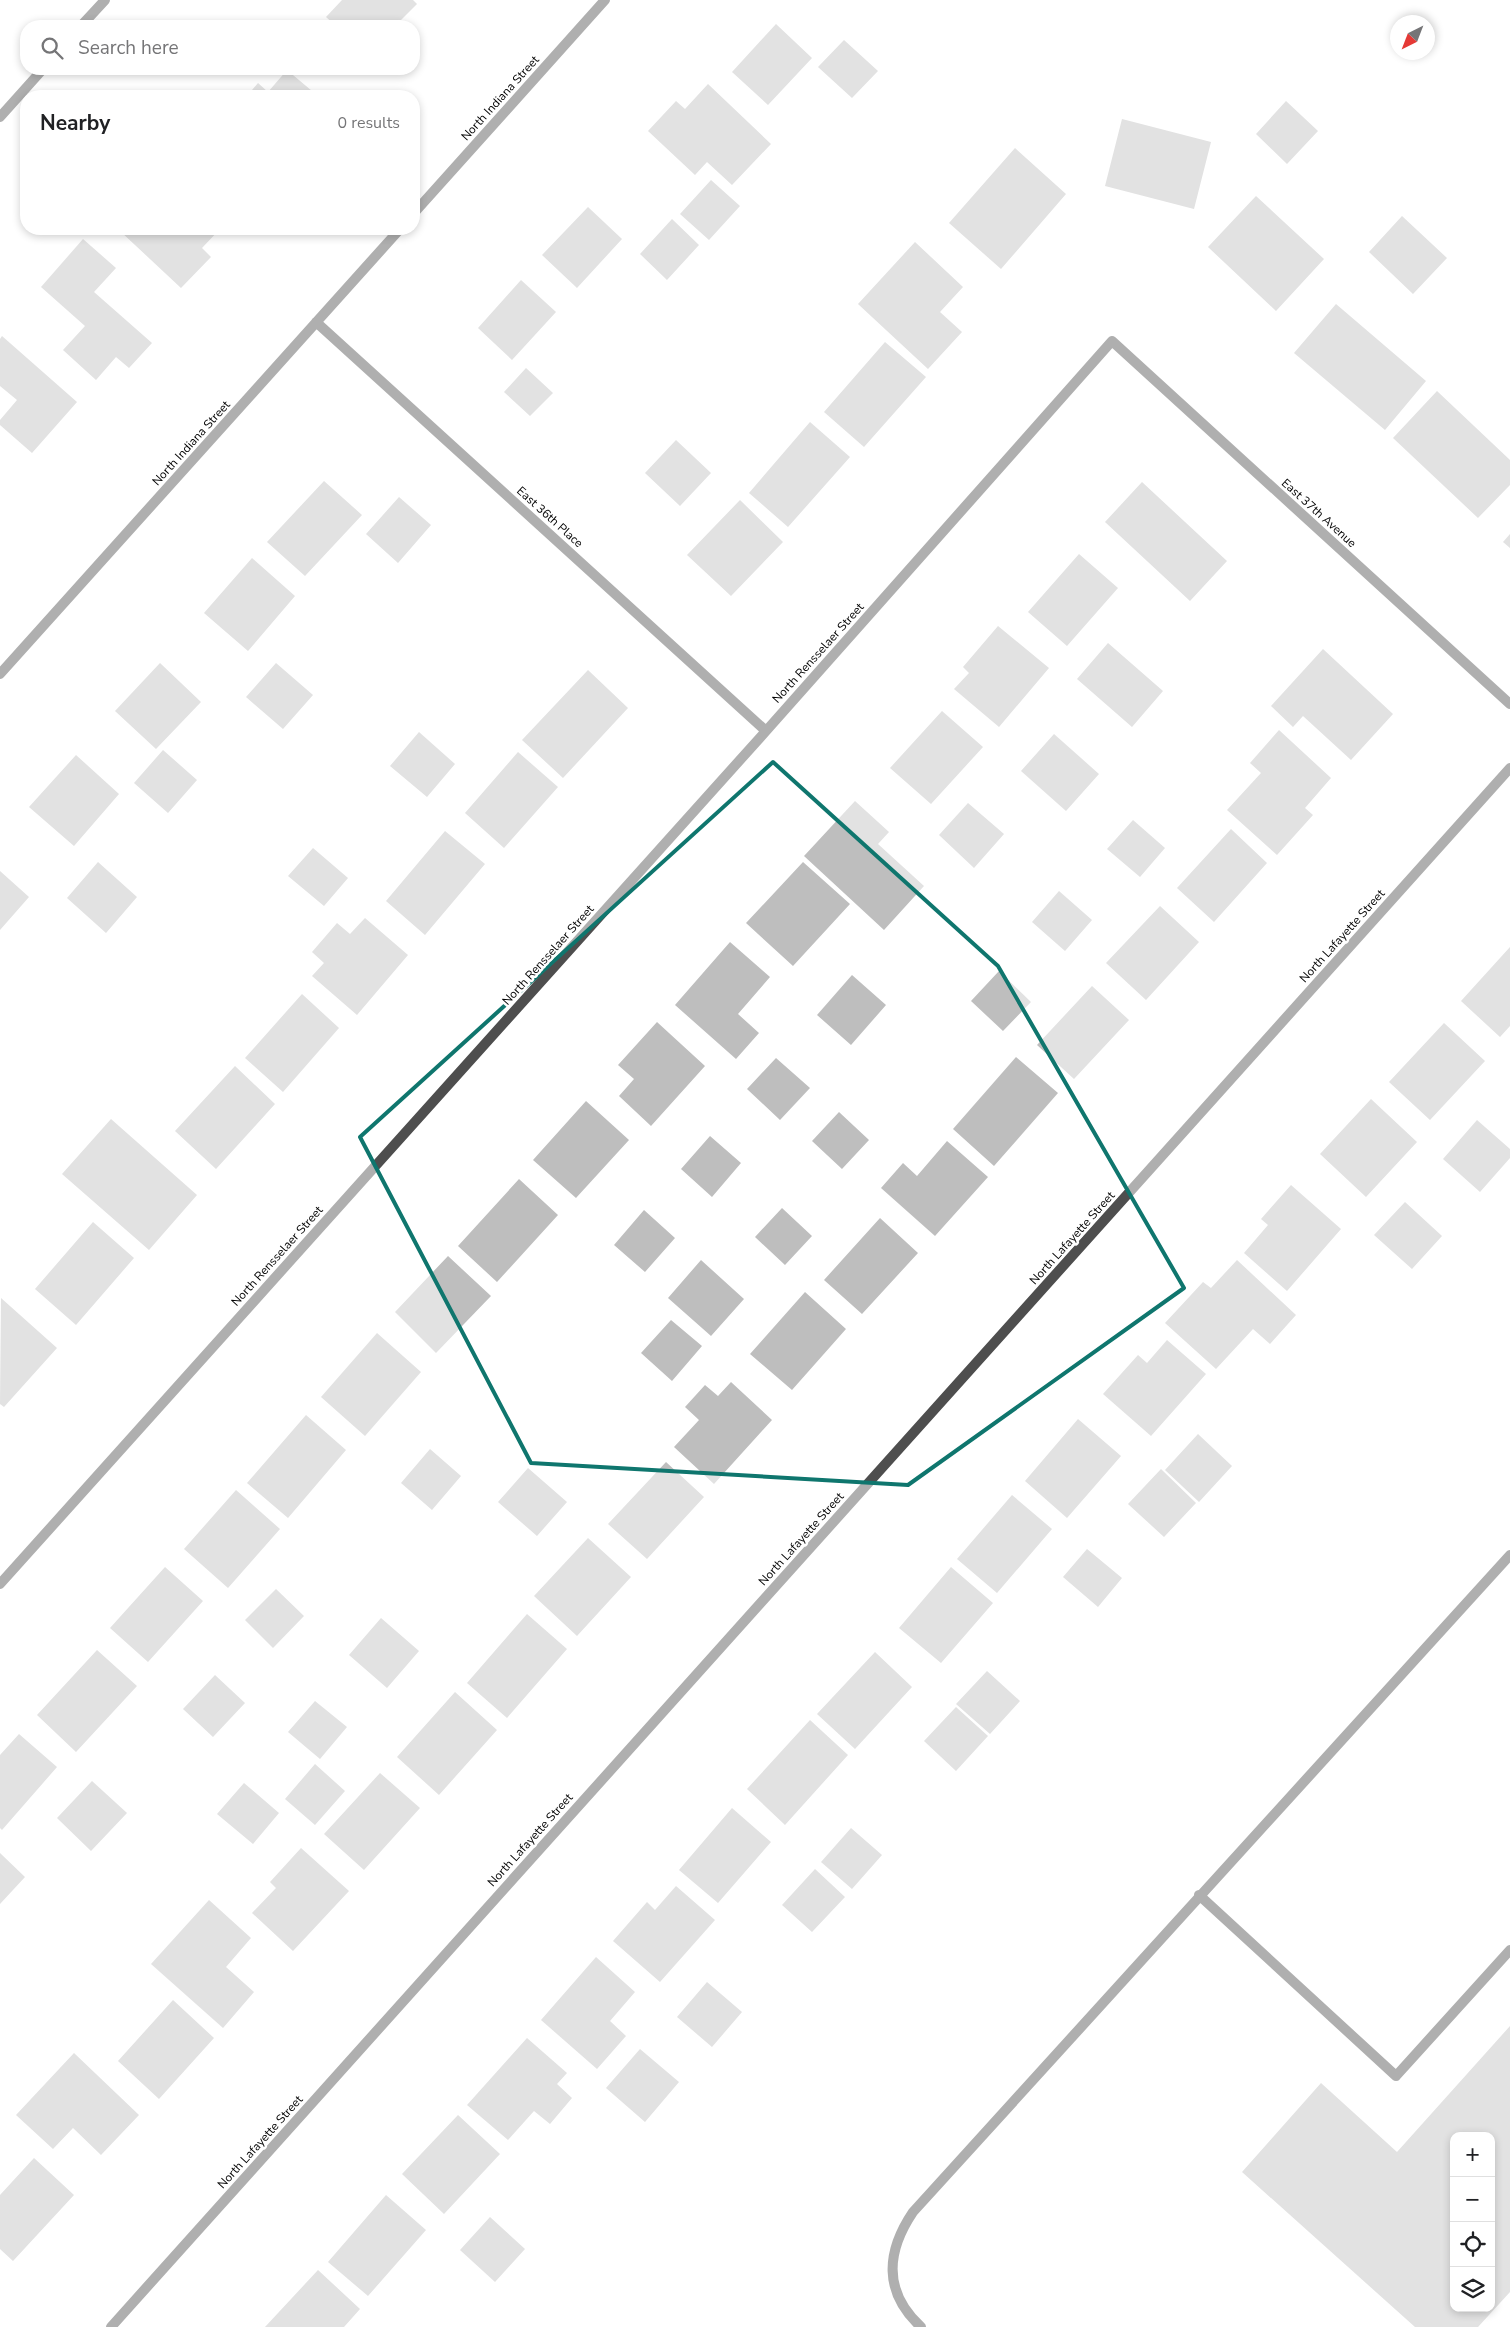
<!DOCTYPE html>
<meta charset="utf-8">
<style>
:root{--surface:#fff;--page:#f6f6f6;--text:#202124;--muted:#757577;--line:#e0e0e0}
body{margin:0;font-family:"Nunito Sans",sans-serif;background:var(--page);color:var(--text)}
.controls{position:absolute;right:15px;bottom:15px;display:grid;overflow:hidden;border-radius:10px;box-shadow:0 2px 8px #0003}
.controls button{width:45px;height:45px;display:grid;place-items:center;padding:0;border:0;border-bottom:1px solid var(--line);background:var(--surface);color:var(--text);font:25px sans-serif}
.compass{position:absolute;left:1390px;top:15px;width:45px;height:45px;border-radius:50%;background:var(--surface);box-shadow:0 2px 8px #0003;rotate:222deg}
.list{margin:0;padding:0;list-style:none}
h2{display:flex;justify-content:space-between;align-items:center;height:65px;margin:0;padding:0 20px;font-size:21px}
h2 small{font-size:16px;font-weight:400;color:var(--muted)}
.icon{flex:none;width:28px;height:28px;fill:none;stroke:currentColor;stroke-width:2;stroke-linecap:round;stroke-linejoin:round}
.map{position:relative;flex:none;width:1510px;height:2327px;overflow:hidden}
.search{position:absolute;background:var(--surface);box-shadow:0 2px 8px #0003;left:20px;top:20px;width:400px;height:55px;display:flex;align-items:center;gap:12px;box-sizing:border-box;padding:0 18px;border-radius:20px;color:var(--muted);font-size:19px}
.panel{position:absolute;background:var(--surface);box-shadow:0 2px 8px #0003;left:20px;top:90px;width:400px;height:145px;border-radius:20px}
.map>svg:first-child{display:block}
.building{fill:#bebebe;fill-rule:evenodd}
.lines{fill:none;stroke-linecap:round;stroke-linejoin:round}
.lane{stroke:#4e4e4e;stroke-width:10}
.street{stroke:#4e4e4e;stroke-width:10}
.marked{fill:none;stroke:#0f766e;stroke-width:4;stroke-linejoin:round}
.labels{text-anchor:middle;stroke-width:5;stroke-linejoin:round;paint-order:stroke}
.street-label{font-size:12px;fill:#000;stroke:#fff}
</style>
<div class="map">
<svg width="1510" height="2327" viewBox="0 0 1510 2327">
<rect width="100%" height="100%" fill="#fff"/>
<path class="building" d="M342,0H413L417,4L395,26H336L326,17Z
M776,24L812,58L768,105L732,72Z
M844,40L878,71L852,98L818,67Z
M287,70L318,96H247L258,83L268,92Z
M708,84L771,144L732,185L707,162L695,175L648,131L676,101L685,109Z
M1286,101L1318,131L1287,164L1256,134Z
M1122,119L1211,142L1194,209L1105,186Z
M1015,148L1066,194L1001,269L949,223Z
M711,180L740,206L709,240L680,214Z
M1256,196L1324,259L1276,311L1208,247Z
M588,207L622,239L577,288L542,255Z
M1402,216L1447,258L1413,294L1369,252Z
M672,219L699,245L667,280L640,254Z
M123,229H220L202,248L211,257L181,288L120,231Z
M83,239L116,268L94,292L152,343L129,368L116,357L96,380L63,350L85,326L41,287Z
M915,242L963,287L940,312L962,332L928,369L858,304Z
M521,280L556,312L512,360L478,328Z
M1336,304L1426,381L1385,430L1294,353Z
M2,336L77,402L32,453L0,425V420L17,400L0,386V339Z
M885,342L926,377L864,447L824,412Z
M526,368L553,393L530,416L504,392Z
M1437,391L1510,460V485L1478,518L1393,438Z
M810,422L850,457L788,527L749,493Z
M676,440L711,473L680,506L645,473Z
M324,481L362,515L305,576L267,542Z
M1142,482L1227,561L1190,601L1105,522Z
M399,497L431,525L398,563L366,534Z
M740,500L783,542L731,596L687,555Z
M1510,534V548L1503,542Z
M1079,554L1118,588L1067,646L1028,612Z
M252,558L295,596L248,651L204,613Z
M998,626L1049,668L999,727L954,689L969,673L963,667Z
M1108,643L1163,691L1132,727L1077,679Z
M1323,649L1393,714L1351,760L1303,716L1293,727L1271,706Z
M160,663L201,702L156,749L115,711Z
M276,663L313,695L283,729L246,697Z
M588,670L628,708L563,778L522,740Z
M942,711L983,747L931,804L890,768Z
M1279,730L1331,778L1305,808L1313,815L1277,855L1227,810L1261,773L1250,763Z
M419,732L455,764L427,797L390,766Z
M1054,734L1099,774L1066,811L1021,771Z
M163,750L197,780L168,813L134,783Z
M518,752L558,787L504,848L465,813Z
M76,755L119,794L74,846L29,807Z
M855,801L889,832L878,844L924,886L884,930L804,856Z
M968,803L1004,834L974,868L939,835Z
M1133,820L1165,848L1140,877L1107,849Z
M1231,829L1267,863L1214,922L1177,888Z
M445,831L485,864L425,935L386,901Z
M313,848L348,878L324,906L288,876Z
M98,862L137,897L106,933L67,898Z
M803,862L850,904L793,966L746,923Z
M0,871L29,897L0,930Z
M1059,891L1092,920L1065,951L1032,922Z
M1160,906L1199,942L1146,1000L1106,963Z
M365,918L408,955L357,1015L312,976L324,963L312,952L337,923L350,934Z
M730,942L770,977L738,1014L759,1033L736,1059L675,1005Z
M1510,947V1026L1500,1037L1461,1001Z
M999,971L1031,1002L1003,1031L971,1001Z
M852,975L886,1005L851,1045L817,1015Z
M1092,986L1129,1020L1074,1079L1037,1045Z
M302,994L339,1028L283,1092L245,1058Z
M657,1022L705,1066L651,1126L619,1096L634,1079L618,1065Z
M1444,1023L1485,1061L1430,1120L1389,1082Z
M1016,1057L1058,1093L994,1166L953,1129Z
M776,1058L810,1088L780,1120L747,1089Z
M235,1066L275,1104L216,1169L175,1131Z
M1371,1099L1417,1142L1366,1197L1320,1154Z
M586,1101L629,1140L576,1198L533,1160Z
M839,1112L869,1140L842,1169L812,1141Z
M111,1119L197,1195L149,1250L62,1174Z
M1477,1120L1510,1149V1158L1480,1192L1443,1159Z
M710,1136L741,1163L712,1197L681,1169Z
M947,1141L988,1177L935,1236L881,1188L903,1163L917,1176Z
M519,1179L558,1215L497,1282L458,1246Z
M1291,1185L1341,1229L1287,1291L1244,1253L1268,1225L1261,1219Z
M1405,1202L1442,1236L1412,1269L1374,1235Z
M782,1208L812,1236L785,1265L755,1237Z
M644,1210L675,1238L645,1272L614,1245Z
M880,1218L918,1253L862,1314L824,1280Z
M93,1222L134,1258L76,1325L35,1289Z
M448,1256L491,1296L436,1353L395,1312Z
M701,1260L744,1299L711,1336L668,1298Z
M1237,1260L1296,1315L1270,1344L1253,1329L1216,1369L1165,1323L1203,1282L1211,1288Z
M805,1292L846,1329L792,1390L750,1354Z
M1,1298L57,1348L4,1407L0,1404Z
M671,1320L702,1346L672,1381L641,1353Z
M377,1333L421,1372L365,1436L321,1397Z
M1167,1340L1206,1374L1151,1436L1103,1394L1138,1355L1147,1363Z
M731,1382L772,1420L714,1484L674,1447L699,1420L685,1407L705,1385L718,1396Z
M306,1415L346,1450L288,1518L247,1483Z
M1078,1419L1121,1456L1067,1518L1025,1481Z
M1198,1434L1232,1466L1199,1502L1165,1470Z
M430,1449L461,1476L432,1510L401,1483Z
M666,1462L704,1497L647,1559L608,1524Z
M528,1468L567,1502L537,1536L498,1502Z
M1161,1469L1196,1503L1164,1537L1128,1504Z
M236,1490L280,1529L228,1588L184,1549Z
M1012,1495L1052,1529L997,1593L957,1559Z
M588,1538L631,1577L577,1636L534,1596Z
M1087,1549L1122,1578L1098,1607L1063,1577Z
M165,1567L203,1601L148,1662L110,1628Z
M951,1567L993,1603L941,1663L899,1628Z
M276,1589L304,1616L273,1648L245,1620Z
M527,1614L567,1649L507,1718L467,1683Z
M381,1618L419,1651L387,1688L349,1655Z
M97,1650L137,1686L76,1752L37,1715Z
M875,1652L912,1687L855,1749L817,1714Z
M987,1671L1020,1701L990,1734L956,1704Z
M215,1675L245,1703L213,1737L183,1709Z
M455,1692L497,1730L439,1795L397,1757Z
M315,1701L347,1727L320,1759L288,1732Z
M956,1707L988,1736L956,1771L924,1741Z
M810,1720L848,1755L785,1825L747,1789Z
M19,1734L57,1767L2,1830L0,1828V1755Z
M315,1764L345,1791L315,1825L285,1799Z
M380,1773L420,1808L364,1870L324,1834Z
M92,1781L127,1813L91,1851L57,1818Z
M244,1783L279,1813L253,1844L217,1814Z
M732,1808L771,1842L718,1903L679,1870Z
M851,1828L882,1855L852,1889L821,1862Z
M301,1848L349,1891L293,1951L252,1913L276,1888L270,1882Z
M0,1853L25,1877L0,1904Z
M815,1869L845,1897L812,1932L782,1905Z
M676,1886L715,1920L660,1982L613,1941L647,1902L655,1910Z
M209,1900L251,1938L226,1967L254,1992L223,2028L151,1964Z
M596,1957L635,1992L610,2021L626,2036L597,2069L541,2020Z
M707,1982L742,2012L712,2047L677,2017Z
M173,2000L214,2038L159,2099L118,2061Z
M1510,2026V2292L1478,2327H1415L1242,2172L1321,2083L1397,2152ZM1454,2136H1491V2308H1454Z
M527,2038L567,2073L557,2084L572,2098L550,2124L534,2111L508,2140L467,2105Z
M640,2049L679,2082L645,2122L606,2088Z
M74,2053L139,2115L101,2155L73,2128L53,2149L16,2115Z
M458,2115L500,2154L444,2214L402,2174Z
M34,2158L74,2195L13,2261L0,2249V2195Z
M386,2195L426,2230L368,2296L328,2262Z
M490,2217L525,2249L495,2282L460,2250Z
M318,2270L360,2309L344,2327H265Z"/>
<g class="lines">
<path class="lane" d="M1199,1895L1396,2076L1510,1950
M921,2327C883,2292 886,2252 913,2212L1510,1555"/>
<path class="street" d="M81,26L105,0
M0,117L43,69
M414,213L605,0
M316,322L766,731
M0,674L400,229
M0,1584L766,731L1112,341L1510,704
M111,2327L1510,768"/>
</g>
<path d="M0 0H1510V2327H0ZM773,762L998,966L1184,1288L908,1485L531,1463L360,1137Z" fill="#fff" fill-opacity=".55" fill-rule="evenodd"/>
<path class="marked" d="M773,762L998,966L1184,1288L908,1485L531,1463L360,1137Z"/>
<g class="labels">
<g class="street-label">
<text transform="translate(500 98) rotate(-48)" y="4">North Indiana Street</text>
<text transform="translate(191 443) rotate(-48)" y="4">North Indiana Street</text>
<text transform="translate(1319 513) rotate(42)" y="4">East 37th Avenue</text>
<text transform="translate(550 517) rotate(42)" y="4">East 36th Place</text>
<text transform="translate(818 653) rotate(-48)" y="4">North Rensselaer Street</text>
<text transform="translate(1342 936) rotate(-48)" y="4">North Lafayette Street</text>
<text transform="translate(548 955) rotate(-48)" y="4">North Rensselaer Street</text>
<text transform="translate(1072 1238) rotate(-48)" y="4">North Lafayette Street</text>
<text transform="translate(277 1256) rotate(-48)" y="4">North Rensselaer Street</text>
<text transform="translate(801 1539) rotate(-48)" y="4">North Lafayette Street</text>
<text transform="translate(530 1840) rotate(-48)" y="4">North Lafayette Street</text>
<text transform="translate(260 2142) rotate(-48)" y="4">North Lafayette Street</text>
</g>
</g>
</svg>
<div class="controls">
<button>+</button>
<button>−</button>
<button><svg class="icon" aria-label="locate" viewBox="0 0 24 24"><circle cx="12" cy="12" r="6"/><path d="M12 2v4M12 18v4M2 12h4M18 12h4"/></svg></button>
<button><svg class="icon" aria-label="layers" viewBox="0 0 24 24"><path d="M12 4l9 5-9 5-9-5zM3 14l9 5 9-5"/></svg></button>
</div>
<svg class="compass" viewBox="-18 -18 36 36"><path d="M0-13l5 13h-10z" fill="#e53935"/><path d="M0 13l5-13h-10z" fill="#757577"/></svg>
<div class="search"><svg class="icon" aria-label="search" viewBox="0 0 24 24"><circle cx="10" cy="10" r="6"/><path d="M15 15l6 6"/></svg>Search here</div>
<section class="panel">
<h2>Nearby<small>0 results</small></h2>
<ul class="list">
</ul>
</section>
</div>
